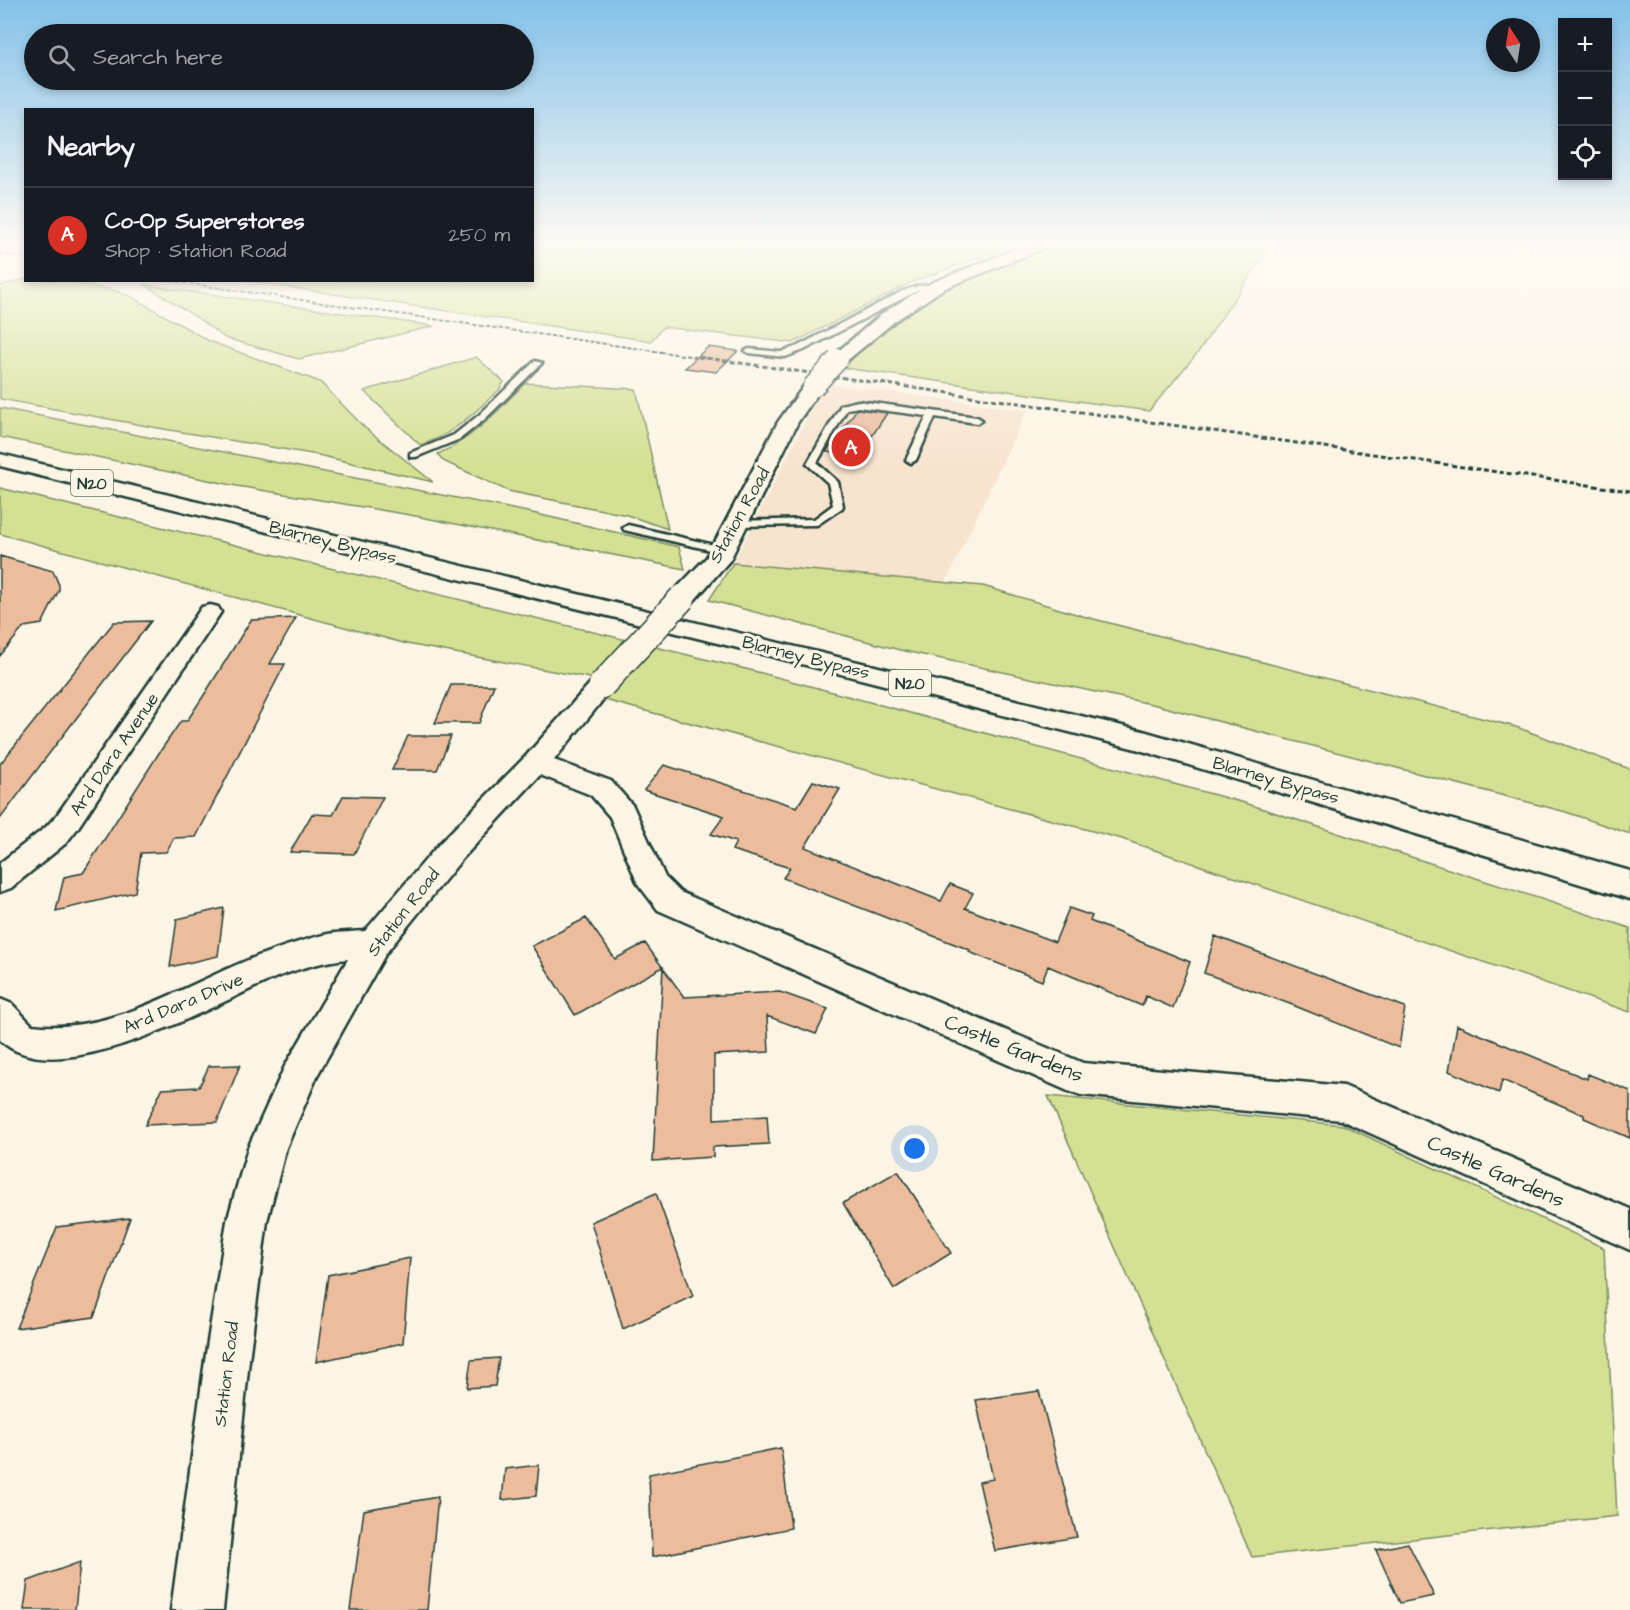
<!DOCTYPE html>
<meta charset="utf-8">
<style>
:root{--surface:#171b24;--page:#20242c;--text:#f1f3f6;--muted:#9ea1a6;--line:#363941;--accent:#d93025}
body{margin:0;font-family:"Architects Daughter",sans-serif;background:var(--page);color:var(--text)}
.controls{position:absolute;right:18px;top:18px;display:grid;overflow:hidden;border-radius:0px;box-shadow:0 3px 9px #0003}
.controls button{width:54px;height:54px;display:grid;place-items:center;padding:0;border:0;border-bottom:2px solid var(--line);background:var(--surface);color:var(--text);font:30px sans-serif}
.compass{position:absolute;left:1486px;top:18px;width:54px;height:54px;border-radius:50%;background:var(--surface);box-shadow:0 3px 9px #0003;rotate:348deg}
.you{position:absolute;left:915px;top:1149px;width:21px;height:21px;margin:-15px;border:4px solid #fff;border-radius:50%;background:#1a73e8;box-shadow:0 0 0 9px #1a73e833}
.badge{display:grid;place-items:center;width:39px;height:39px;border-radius:50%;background:var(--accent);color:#fff;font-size:20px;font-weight:700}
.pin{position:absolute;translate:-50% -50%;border:3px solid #fff;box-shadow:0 2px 6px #0006}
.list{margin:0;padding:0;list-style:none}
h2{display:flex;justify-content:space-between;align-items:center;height:78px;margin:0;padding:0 24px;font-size:26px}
h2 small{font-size:20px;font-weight:400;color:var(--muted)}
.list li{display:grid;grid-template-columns:39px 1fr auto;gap:18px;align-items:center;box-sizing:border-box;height:96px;padding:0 24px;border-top:2px solid var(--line)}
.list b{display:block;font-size:22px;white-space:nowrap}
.list p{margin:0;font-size:20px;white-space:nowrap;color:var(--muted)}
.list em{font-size:20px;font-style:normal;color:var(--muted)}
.icon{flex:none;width:33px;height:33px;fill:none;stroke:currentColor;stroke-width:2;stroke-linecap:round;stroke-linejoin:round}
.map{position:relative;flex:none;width:1630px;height:1610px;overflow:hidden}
.search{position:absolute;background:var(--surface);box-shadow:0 3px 9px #0003;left:24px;top:24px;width:510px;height:66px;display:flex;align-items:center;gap:15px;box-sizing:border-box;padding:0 21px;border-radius:33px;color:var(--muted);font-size:22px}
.panel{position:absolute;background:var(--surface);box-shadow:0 3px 9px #0003;left:24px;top:108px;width:510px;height:174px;border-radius:0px}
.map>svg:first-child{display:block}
.built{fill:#f7e4cf}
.green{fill:#d4e093;stroke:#7a8e64;stroke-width:1.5}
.building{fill:#ecbc9d;stroke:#1f3d34;stroke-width:1.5}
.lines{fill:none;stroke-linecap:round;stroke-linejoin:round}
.lane-casing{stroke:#1f3d34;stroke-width:5}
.street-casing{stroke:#1f3d34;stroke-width:5}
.secondary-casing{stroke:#1f3d34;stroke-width:5}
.highway-casing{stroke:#1f3d34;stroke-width:5}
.lane{fill:#fcf5e5;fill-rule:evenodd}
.street{fill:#fcf5e5;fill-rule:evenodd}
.secondary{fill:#fcf5e5;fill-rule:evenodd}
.highway{fill:#fcf5e5;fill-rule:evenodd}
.rail-far1{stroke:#1f3d34;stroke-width:2;stroke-dasharray:4.5 2;stroke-linecap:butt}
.rail{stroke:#1f3d34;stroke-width:3;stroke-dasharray:5 3;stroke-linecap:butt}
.secondary-bridge-far1-casing{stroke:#1f3d34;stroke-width:23;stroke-linecap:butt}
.secondary-bridge-casing{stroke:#1f3d34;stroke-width:29;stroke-linecap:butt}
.secondary-bridge-far1{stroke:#fcf5e5;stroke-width:20}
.secondary-bridge{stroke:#fcf5e5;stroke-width:26}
.labels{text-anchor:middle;stroke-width:6;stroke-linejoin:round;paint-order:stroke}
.shield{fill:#fcf5e5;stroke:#617469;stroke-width:1.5}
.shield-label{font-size:16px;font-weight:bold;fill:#1f3d34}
.street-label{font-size:18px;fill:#1f3d34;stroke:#fcf5e5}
.near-street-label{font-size:21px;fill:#1f3d34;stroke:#fcf5e5}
</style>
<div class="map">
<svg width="1630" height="1610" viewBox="0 0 1630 1610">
<rect width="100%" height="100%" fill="#fcf5e5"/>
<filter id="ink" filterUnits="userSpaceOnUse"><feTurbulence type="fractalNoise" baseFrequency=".0167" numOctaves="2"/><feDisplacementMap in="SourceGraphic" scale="12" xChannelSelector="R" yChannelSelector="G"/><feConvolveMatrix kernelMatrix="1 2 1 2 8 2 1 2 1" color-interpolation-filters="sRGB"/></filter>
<g filter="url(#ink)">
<path class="built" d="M828,384L1027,410L946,582L733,563L819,394Z"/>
<path class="green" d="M533,243H1019L912,282L793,343L663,327L651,341L246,281L532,280Z
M1053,243H1272L1199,351L1149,411L844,368C899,304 975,272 1053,243Z
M25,279L62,281L112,290L130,296L209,341L320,382L364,427L433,482L318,455L158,428L0,399V286Z
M144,284L158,287L434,326L299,359L225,338L196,317Z
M476,357L504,382L499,390C473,413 454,435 420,445L364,391Z
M525,383L636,389L668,529L627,515L508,491L443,461L438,454C474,438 498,411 525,383Z
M0,408L528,512L679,547L685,569L410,515L237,486L0,437Z
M0,488L750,670L1245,803L1630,928V1012L1122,839L605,700L617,687L590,678L407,644L0,534Z
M733,563L983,586L1086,617L1516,727L1630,769V834L1566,812L1156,705L900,650L709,600Z
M1048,1096L1343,1125L1604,1248L1617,1516L1252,1557Z"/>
<path class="building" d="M708,347L738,351L716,372L685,368Z
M857,409L887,413L859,456L826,452Z
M0,556L53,571L59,585V590L42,624L24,627L0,656Z
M296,618L270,664H285L196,837L174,838L166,852L141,853L135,892L56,911L64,877L83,873L159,753L181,721H187L206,692L251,620Z
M151,621L48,755L0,819V764L114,622Z
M451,685H494L479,723H435Z
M408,736H451L437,770H392Z
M664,765L797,807L813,781L840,789L805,847L941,901L950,884L973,893L965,908L1055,942L1069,908L1092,916L1090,921L1190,962L1173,1008L1146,996L1142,1006L1048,966L1042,981L969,952L970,950L783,878L790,868L732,850L736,842L711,834L724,816L644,790Z
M343,796L383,797L354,854L290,852L312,814L333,815Z
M224,908L218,956L170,967L177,919Z
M586,918L615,959L645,943L684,997L780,992L828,1009L816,1034L767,1016L769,1052L714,1055V1119L767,1116L769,1144L713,1147V1157L653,1161L663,967L575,1015L532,946Z
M1215,936L1405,1007L1399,1048L1290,1004L1204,973Z
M1457,1025L1587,1079L1588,1074L1630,1091V1138L1584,1118V1115L1502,1080L1499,1093L1449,1071Z
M240,1065L217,1122L145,1125L162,1089L199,1087L209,1066Z
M898,1171L951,1253L894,1289L843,1203Z
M656,1193L693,1296L623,1329L591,1222Z
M130,1218L94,1317L16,1328L57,1227Z
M410,1258L403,1343L316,1362L328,1275Z
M499,1358L495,1386L467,1388L471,1360Z
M1039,1391L1077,1537L995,1551L979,1482L993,1479L976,1400Z
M781,1448L791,1528L652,1557L649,1474Z
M539,1465L536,1496L502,1500L505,1469Z
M438,1497L427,1610H350L364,1510Z
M1408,1543L1434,1596L1400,1603L1376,1550Z
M80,1562L75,1610H24L28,1581Z"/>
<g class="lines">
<defs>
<path id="lane" d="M937,284L940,288L919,290L909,295L804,350L785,357L749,353L745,351L749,349L781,352L798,346L903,291L918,286Z
M535,361L542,363L485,419L460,439L416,457H410V453L454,435L479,415Z
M858,401L977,417L982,420L977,423L935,417L916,460L911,463L906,460L927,416L858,407L847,409L817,463L838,482L843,506L842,508L817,525L732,526L731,524L736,521L814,519L833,505L828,483L807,464L841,405Z
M628,525L727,548L729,550L723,553L624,530L623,528Z"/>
<path id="street" d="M210,605L218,607L221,612L77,829L66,843L11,888L0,892V863L46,827L57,815L202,607Z
M602,677L611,680L615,685L554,760L611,781L633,806L665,877L680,892L1083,1063L1344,1086L1630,1209V1250L1341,1120L1081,1095L1068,1091L658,910L638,884L610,817L591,795L540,775L462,859L386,953L318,1074L286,1148L267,1221L249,1360L223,1610H171L205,1360L227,1221L248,1148L285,1066L348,959C324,961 300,968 277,977C216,1003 58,1096 0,1040V999L12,1004L32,1025C113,1035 185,984 258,956C280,948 305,939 328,934C340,932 353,932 365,931L440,843L526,756L593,680Z"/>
<path id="secondary" d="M1031,243H1051L1049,246L943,289L895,321L844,363H832L829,359L883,313L931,283Z
M813,381L820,383L822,387L798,422L730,560L691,604L682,606L673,604L669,598L673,592L707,557L778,422L806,383Z"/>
<path id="highway" d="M0,454L1143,731L1630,871V899L1136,749L754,652L0,466Z"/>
</defs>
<use href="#lane" class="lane-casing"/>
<use href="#street" class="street-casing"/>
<use href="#secondary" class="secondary-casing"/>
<use href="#highway" class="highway-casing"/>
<use href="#lane" class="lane"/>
<use href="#street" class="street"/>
<use href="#secondary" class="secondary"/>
<use href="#highway" class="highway"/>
<path class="rail-far1" d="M0,254L26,258
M164,280L710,359"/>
<path class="rail" d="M699,357L1630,491"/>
<defs>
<path id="secondary-bridge-far1" d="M813,387L838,359"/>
<path id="secondary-bridge" d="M602,685L682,598"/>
</defs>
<use href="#secondary-bridge-far1" class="secondary-bridge-far1-casing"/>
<use href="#secondary-bridge" class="secondary-bridge-casing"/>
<use href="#secondary-bridge-far1" class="secondary-bridge-far1"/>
<use href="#secondary-bridge" class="secondary-bridge"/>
</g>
</g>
<linearGradient id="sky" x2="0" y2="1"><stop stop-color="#83c1e9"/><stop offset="0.52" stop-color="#fefaf3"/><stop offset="1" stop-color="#fefaf3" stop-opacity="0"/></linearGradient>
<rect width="1630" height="469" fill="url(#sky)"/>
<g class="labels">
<g class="shield">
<rect x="71" y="470" width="42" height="26" rx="4.5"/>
<rect x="889" y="670" width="42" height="26" rx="4.5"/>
</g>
<g class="shield-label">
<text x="92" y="489">N20</text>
<text x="910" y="689">N20</text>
</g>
<g class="street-label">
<text transform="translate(739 515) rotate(-61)" y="6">Station Road</text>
<text transform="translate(333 542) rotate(14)" y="6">Blarney Bypass</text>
<text transform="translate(806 657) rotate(14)" y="6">Blarney Bypass</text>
<text transform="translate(114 754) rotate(-56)" y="6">Ard Dara Avenue</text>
<text transform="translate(1276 780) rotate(16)" y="6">Blarney Bypass</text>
<text transform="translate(403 912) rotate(-52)" y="6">Station Road</text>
<text transform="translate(183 1003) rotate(-23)" y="6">Ard Dara Drive</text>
<text transform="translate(226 1374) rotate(-83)" y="6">Station Road</text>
</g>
<g class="near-street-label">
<text transform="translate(1014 1048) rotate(22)" y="7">Castle Gardens</text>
<text transform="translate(1496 1171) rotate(24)" y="7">Castle Gardens</text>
</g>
</g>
</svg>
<div class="controls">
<button>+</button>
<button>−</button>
<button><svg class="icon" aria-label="locate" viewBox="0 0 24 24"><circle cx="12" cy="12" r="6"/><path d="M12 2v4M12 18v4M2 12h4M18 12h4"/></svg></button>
</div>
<svg class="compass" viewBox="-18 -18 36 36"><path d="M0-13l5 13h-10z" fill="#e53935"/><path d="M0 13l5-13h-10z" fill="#9ea1a6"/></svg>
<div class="you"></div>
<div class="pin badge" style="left:851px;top:447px">A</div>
<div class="search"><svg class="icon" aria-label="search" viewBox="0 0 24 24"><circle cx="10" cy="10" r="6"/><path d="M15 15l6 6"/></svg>Search here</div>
<section class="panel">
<h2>Nearby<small></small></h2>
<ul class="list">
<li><span class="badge">A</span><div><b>Co-Op Superstores</b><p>Shop · Station Road</p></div><em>250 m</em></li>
</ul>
</section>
</div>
